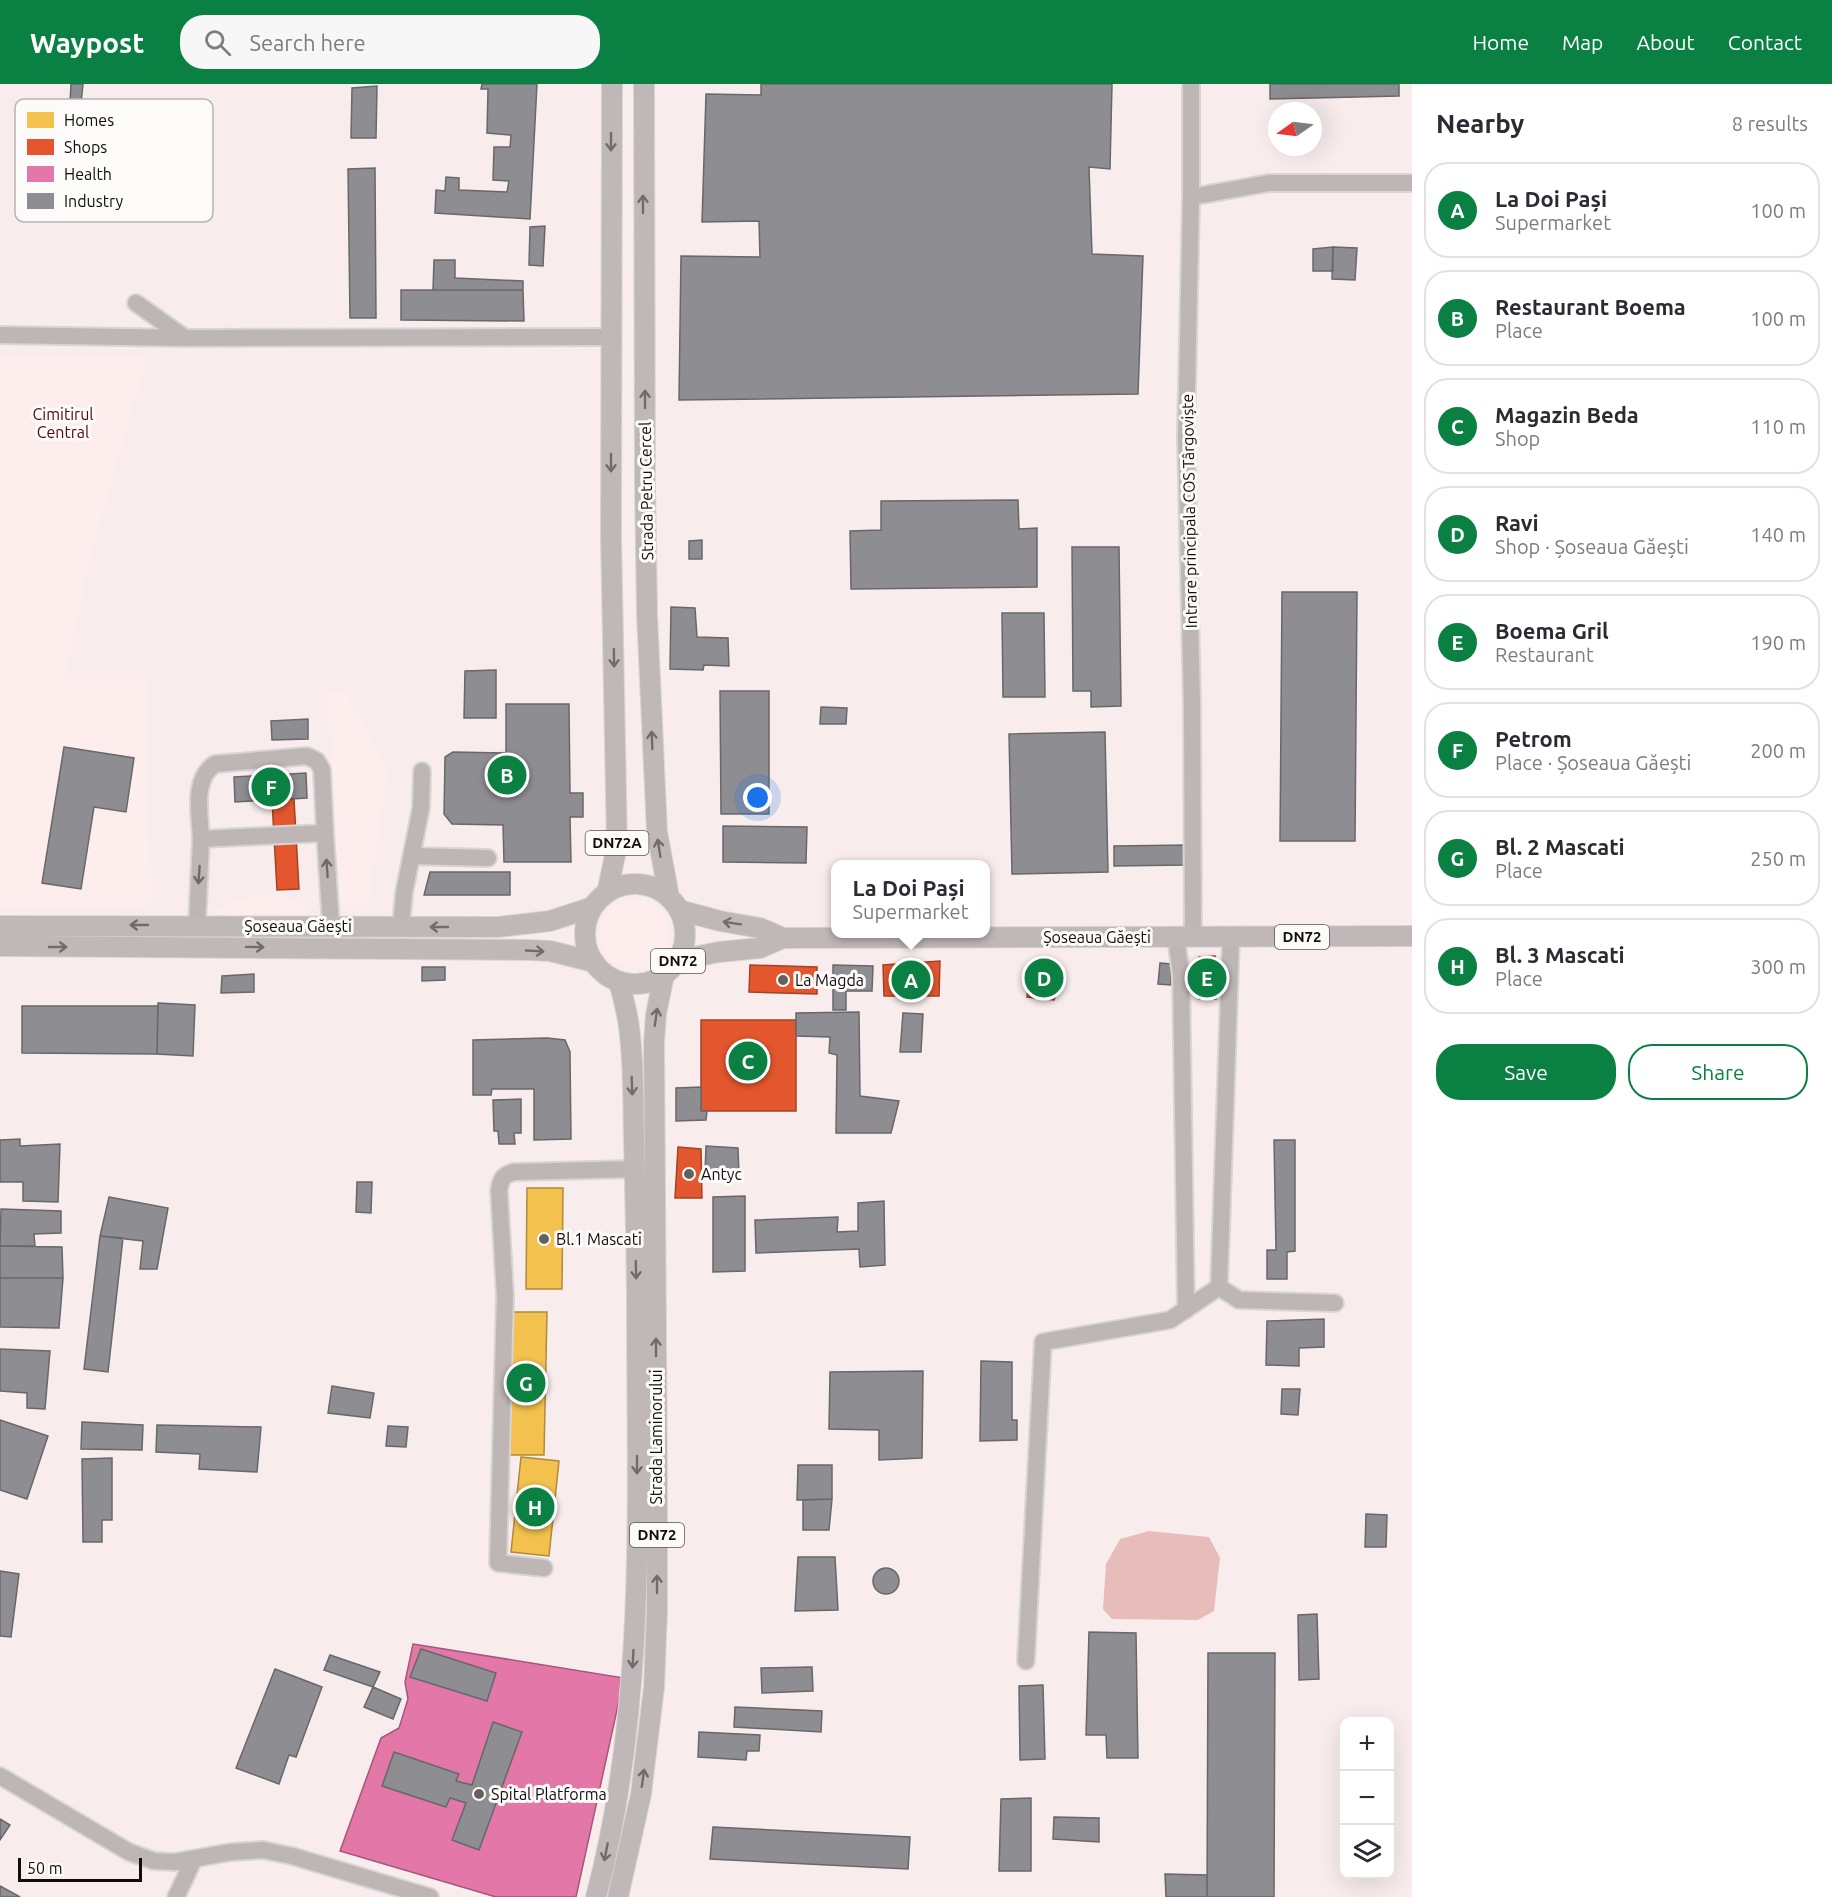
<!DOCTYPE html>
<meta charset="utf-8">
<style>
:root{--surface:#fff;--page:#f7f7f7;--text:#2b2b33;--muted:#7c7c81;--line:#e1e1e2;--accent:#0b8043}
body{margin:0;font-family:Ubuntu,sans-serif;background:var(--page);color:var(--text)}
.controls{position:absolute;right:18px;bottom:18px;display:grid;overflow:hidden;border-radius:12px;box-shadow:0 6px 24px #0002}
.controls button{width:54px;height:54px;display:grid;place-items:center;padding:0;border:0;border-bottom:2px solid var(--line);background:var(--surface);color:var(--text);font:30px sans-serif}
.compass{position:absolute;left:1268px;top:18px;width:54px;height:54px;border-radius:50%;background:var(--surface);box-shadow:0 6px 24px #0002;rotate:256deg}
.scale{position:absolute;left:18px;bottom:15px;width:124px;box-sizing:border-box;padding-left:6px;border:3px solid #120d0d;border-top:0;font-size:16px;line-height:21px;white-space:nowrap;color:#120d0d;-webkit-text-stroke:4px #fdfbfa;paint-order:stroke}
.you{position:absolute;left:758px;top:714px;width:21px;height:21px;margin:-15px;border:4px solid #fff;border-radius:50%;background:#1a73e8;box-shadow:0 0 0 9px #1a73e833}
.badge{display:grid;place-items:center;width:39px;height:39px;border-radius:50%;background:var(--accent);color:#fff;font-size:20px;font-weight:700}
.pin{position:absolute;translate:-50% -50%;border:3px solid #fff;box-shadow:0 2px 6px #0006}
.popup{position:absolute;left:831px;top:776px;width:159px;height:78px;box-sizing:border-box;display:grid;place-content:center;border-radius:12px;background:var(--surface);filter:drop-shadow(0 2px 4px #0005);font-size:20px;white-space:nowrap;color:var(--muted)}
.popup b{font-size:22px;color:var(--text)}
.popup::after{content:'';position:absolute;left:50%;top:100%;margin-left:-12px;border:12px solid transparent;border-top-color:var(--surface)}
.list{margin:0;padding:0;list-style:none}
h2{display:flex;justify-content:space-between;align-items:center;height:78px;margin:0;padding:0 24px;font-size:26px}
h2 small{font-size:20px;font-weight:400;color:var(--muted)}
.list li{display:grid;grid-template-columns:39px 1fr auto;gap:18px;align-items:center;box-sizing:border-box;height:96px;margin:0 12px 12px;padding:0 12px;border:2px solid var(--line);border-radius:24px}
.list b{display:block;font-size:22px;white-space:nowrap}
.list p{margin:0;font-size:20px;white-space:nowrap;color:var(--muted)}
.list em{font-size:20px;font-style:normal;color:var(--muted)}
.actions{display:flex;gap:12px;padding:18px 24px}
.actions a{flex:1;padding:14px 0;border:2px solid var(--accent);border-radius:24px;text-align:center;font-size:21px;color:var(--accent)}
.actions .main{background:var(--accent);color:#fff}
.icon{flex:none;width:33px;height:33px;fill:none;stroke:currentColor;stroke-width:2;stroke-linecap:round;stroke-linejoin:round}
.map{position:relative;flex:none;width:1412px;height:1813px;overflow:hidden}
header{display:flex;align-items:center;gap:36px;box-sizing:border-box;height:84px;padding:0 30px;background:var(--accent);color:#fff}
header strong{font-size:28px}
nav{display:flex;gap:33px;margin-inline-start:auto;font-size:21px}
.search{width:420px;height:54px;background:var(--page);display:flex;align-items:center;gap:15px;box-sizing:border-box;padding:0 21px;border-radius:24px;color:var(--muted);font-size:22px}
main{display:flex}
aside{flex:1;background:var(--surface)}
.map>svg:first-child{display:block}
.built{fill:#f8edec;fill-rule:evenodd}
.green{fill:#fdedec}
.water{fill:#e8bcba}
.homes{fill:#f2c14e;stroke:#af8b3a;stroke-width:1.5}
.shops{fill:#e4572e;stroke:#a54124;stroke-width:1.5}
.health{fill:#e377a8;stroke:#a4577a;stroke-width:1.5}
.industry{fill:#8d8d92;stroke:#68676a;stroke-width:1.5}
.lines{fill:none;stroke-linecap:round;stroke-linejoin:round}
.minor-casing{stroke:#d7d5d5;stroke-width:20}
.major-casing{stroke:#d7d5d5;stroke-width:22}
.minor{stroke:#beb5b5;stroke-width:16}
.major{stroke:#c0b8b8;stroke-width:20}
.oneway{stroke:#726b6b}
.oneway2{stroke:#716969}
.poi-dot{fill:#646060;stroke:#fdfbfa;stroke-width:2}
.labels{text-anchor:middle;stroke-width:6;stroke-linejoin:round;paint-order:stroke}
.shield{fill:#fdfbfa;stroke:#585454;stroke-width:1.5}
.shield-label{font-size:15px;font-weight:bold;fill:#120d0d}
.park-label{font-size:16px;fill:#520710;stroke:#fdfbfa}
.street-label{font-size:16px;fill:#120d0d;stroke:#fdfbfa}
.poi-label{font-size:16px;fill:#120d0d;stroke:#fdfbfa;text-anchor:start}
.key{fill:#fdfbfa;stroke:#b6b4b3;stroke-width:1.5}
.key-label{font-size:16px;fill:#120d0d}
</style>
<header>
<strong>Waypost</strong>
<div class="search"><svg class="icon" aria-label="search" viewBox="0 0 24 24"><circle cx="10" cy="10" r="6"/><path d="M15 15l6 6"/></svg>Search here</div>
<nav><a>Home</a><a>Map</a><a>About</a><a>Contact</a></nav>
</header>
<main>
<div class="map">
<svg width="1412" height="1813" viewBox="0 0 1412 1813">
<rect width="100%" height="100%" fill="#fcfbfb"/>
<path class="built" d="M0,0H1412V1813H0ZM1277,27H1313V63H1277ZM836,780H986V850H836ZM1344,1638H1390V1790H1344Z"/>
<path class="green" d="M0,273L147,274L92,467L65,595L147,597L151,822H0Z
M327,606L345,607L388,686L369,820H341Z
M257,813C273,813 299,810 306,828L214,831L213,827L232,816Z
M600 850a35 35 0 1 1 70 0a35 35 0 1 1-70 0Z"/>
<path class="water" d="M1149,1447L1209,1453L1220,1474L1214,1527L1198,1536L1112,1535L1103,1525L1106,1480L1120,1455Z"/>
<path class="homes" d="M527,1104H563L562,1205H526Z
M507,1228H547L544,1371H505Z
M521,1373L559,1377L549,1472L511,1468Z"/>
<path class="shops" d="M294,715L299,805L277,806L272,716Z
M1215,872L1216,915H1199V873Z
M940,877L939,912H884L883,881Z
M750,881L817,883V910L749,908Z
M1059,885L1058,906L1054,916L1027,913L1030,886Z
M701,936H796V1027H701Z
M678,1063L701,1065L702,1114H675Z"/>
<path class="health" d="M413,1560L624,1594L576,1813H496L340,1767L381,1654L399,1644L408,1615L405,1598Z"/>
<path class="industry" d="M71,0H83L81,19L70,18Z
M482,0H537L530,135L435,129L436,106L445,107L446,93L459,94V106L507,108L509,97L493,96L494,63H510L511,51L487,49L488,5H481Z
M761,0H1112L1110,85L1089,83L1092,170L1143,172L1138,310L679,316L681,172L760,173L759,137L702,138L706,10L761,11Z
M1270,0H1399V12L1270,15Z
M377,2L376,54H351L352,4Z
M17,60L75,61L73,79H16Z
M375,84L376,234H350L348,85Z
M545,142L543,182L529,181L530,143Z
M1333,163L1357,164L1355,196L1332,195Z
M1333,163V187H1313V165Z
M434,176H455V194L523,197V206H433Z
M401,206H523L524,237L401,236Z
M1018,416L1019,445L1037,444V503L851,505L850,447L881,446V417Z
M702,456V475H689V457Z
M1072,463H1119L1121,622L1091,623V607H1073Z
M1282,508H1357L1355,757H1280Z
M671,523L695,524L697,553L728,554L729,582L704,581L703,586L670,585Z
M1002,529H1044L1045,613H1003Z
M496,586V634H464L465,587Z
M720,607H769V730H721Z
M506,620H569L570,709H583V733H570L571,778H504L503,741L452,740L444,730L445,673L453,668L506,669Z
M821,623L847,624L846,640H820Z
M308,635V655L272,656L271,637Z
M1105,648L1108,788L1012,790L1009,650Z
M64,663L134,674L126,728L94,723L81,805L42,799Z
M306,689L307,714L235,718L234,693Z
M723,742L807,743L806,779L723,778Z
M1187,761V781L1114,782V762Z
M430,788H510V811H424Z
M1160,879L1172,880L1171,901L1158,900Z
M833,881L873,882L872,907H846V926H833Z
M422,883H445V896L422,897Z
M254,890V908L221,909L222,892Z
M158,919L195,921L193,972L157,970Z
M22,922H158L157,970L22,969Z
M859,928L860,1012L899,1017L891,1049H836L837,971L829,969L830,953L796,952V929Z
M903,929L923,930L921,968H900Z
M547,954L565,956L570,968L571,1055L534,1056V1005H492L491,1011H473V956Z
M701,1003V1027H707L706,1036L676,1037V1004Z
M521,1015V1049H514L515,1060H499L498,1047H494L493,1016Z
M20,1055V1062L60,1060L58,1118L23,1117V1098H0V1056Z
M1274,1056H1295V1167L1287,1168V1195H1267V1166H1276Z
M706,1062L738,1064L739,1091L705,1090Z
M357,1098H372L371,1129L356,1128Z
M745,1112V1187L713,1188V1113Z
M109,1113L168,1124L157,1185H140L143,1157L100,1152Z
M884,1117L885,1181L860,1183L859,1165L756,1169L755,1136L838,1133L837,1148L858,1147V1119Z
M1,1125L61,1127V1149L34,1150L35,1162H0Z
M100,1152L123,1154L108,1288L84,1285Z
M0,1162L62,1163L63,1194H0Z
M0,1194H63L59,1244L0,1243Z
M1324,1235V1263L1299,1264V1282L1266,1281L1267,1237Z
M0,1265L50,1267L45,1325L27,1324V1309L0,1307Z
M981,1277L1012,1278V1336H1017V1356L980,1357Z
M923,1287L922,1374L879,1376V1346L829,1345L830,1288Z
M332,1302L374,1309L370,1334L328,1329Z
M1282,1305H1300L1298,1331L1281,1330Z
M0,1336L48,1352L27,1415L0,1406Z
M82,1338L143,1341L142,1366L81,1365Z
M157,1341L261,1343L257,1388L199,1385L200,1370L156,1368Z
M388,1342L408,1343L406,1363L386,1362Z
M112,1374V1436H102V1458H83L82,1375Z
M798,1381H832V1415L797,1416Z
M832,1415L829,1446H803V1416Z
M1366,1430L1387,1431L1386,1463H1365Z
M798,1473H835L838,1526L795,1527Z
M873 1497a13 13 0 1 1 26 0a13 13 0 1 1-26 0Z
M0,1487L19,1490L11,1553L0,1552Z
M1317,1530L1319,1595L1299,1596L1298,1531Z
M1089,1548L1136,1549L1138,1674H1107L1106,1651H1086Z
M421,1565L496,1589L487,1617L410,1593Z
M1208,1569H1275L1274,1813H1207Z
M330,1571L380,1588L373,1603L324,1586Z
M812,1583L813,1607L762,1609L761,1584Z
M275,1585L322,1603L296,1673L289,1671L279,1700L236,1684Z
M1043,1601L1045,1675L1020,1676L1019,1602Z
M373,1603L401,1615L393,1635L364,1623Z
M735,1623L822,1627L821,1648L734,1643Z
M493,1638L522,1648L479,1766L452,1756L466,1719L450,1714L446,1723L382,1702L394,1668L459,1690L456,1697L472,1701Z
M699,1648L760,1651L759,1667H747L746,1676L698,1673Z
M1031,1714V1787H999L1001,1715Z
M1054,1733L1099,1734V1758L1053,1755Z
M0,1735L10,1741L0,1756Z
M713,1743L910,1753L908,1785L710,1775Z
M1165,1790L1207,1791V1813H1166Z
M0,1802L20,1813H0Z"/>
<g class="lines">
<defs>
<path id="minor" d="M1191,0V113L1186,352L1192,621L1193,853
M1191,113L1269,99H1412
M136,219L185,254L611,253
M0,251L185,254
M201,755C200,730 192,695 215,680L307,672L317,677L322,686L325,749
M412,772L488,774
M197,841L201,755L325,749L331,842
M401,842L404,809L421,724L422,687
M1176,853L1181,891L1186,1226
M1231,853L1219,1203L1239,1216L1335,1219
M544,1484L498,1479L505,1212L499,1106C501,1095 503,1091 514,1088L635,1085
M1026,1577L1043,1258L1170,1236L1219,1203
M0,1692L129,1768L154,1777L175,1778L231,1768L263,1766L292,1772L430,1813
M176,1813L194,1775"/>
<path id="major" d="M644,0L645,401L647,530L657,748L669,813
M585 850a50 50 0 1 1 100 0a50 50 0 1 1-100 0Z
M607,809L617,762L611,452L612,0
M679,826L720,837L760,844L783,854
M0,842L498,843L550,837L593,823
M0,862L530,866L550,867L594,878
M679,876L719,868L760,864L783,854L1412,852
M596,1813C647,1621 637,1422 637,1225C637,1168 635,1111 634,1054C633,1017 634,979 629,943C627,927 623,913 619,898
M618,1813L641,1710L654,1603L657,1527V1403L654,958L656,930L664,891"/>
</defs>
<use href="#minor" class="minor-casing"/>
<use href="#major" class="major-casing"/>
<use href="#minor" class="minor"/>
<use href="#major" class="major"/>
</g>
<defs><path id="oneway-shaft" d="M-6 0H5M1.5-3L5.5 0L1.5 3" fill="none" stroke-width="1.6" stroke-linecap="round" stroke-linejoin="round" transform="scale(1.5)"/></defs>
<g class="oneway">
<use href="#oneway-shaft" transform="translate(611 58) rotate(90)"/>
<use href="#oneway-shaft" transform="translate(643 120) rotate(-90)"/>
<use href="#oneway-shaft" transform="translate(645 315) rotate(-90)"/>
<use href="#oneway-shaft" transform="translate(611 379) rotate(90)"/>
<use href="#oneway-shaft" transform="translate(614 574) rotate(89)"/>
<use href="#oneway-shaft" transform="translate(652 656) rotate(-92)"/>
<use href="#oneway-shaft" transform="translate(659 764) rotate(-99)"/>
<use href="#oneway-shaft" transform="translate(732 839) rotate(-171)"/>
<use href="#oneway-shaft" transform="translate(139 841) rotate(180)"/>
<use href="#oneway-shaft" transform="translate(439 843) rotate(-180)"/>
<use href="#oneway-shaft" transform="translate(58 863)"/>
<use href="#oneway-shaft" transform="translate(255 863) rotate(1)"/>
<use href="#oneway-shaft" transform="translate(535 867) rotate(3)"/>
<use href="#oneway-shaft" transform="translate(656 933) rotate(-82)"/>
<use href="#oneway-shaft" transform="translate(632 1002) rotate(88)"/>
<use href="#oneway-shaft" transform="translate(636 1186) rotate(89)"/>
<use href="#oneway-shaft" transform="translate(656 1263) rotate(-90)"/>
<use href="#oneway-shaft" transform="translate(637 1381) rotate(90)"/>
<use href="#oneway-shaft" transform="translate(657 1500) rotate(-90)"/>
<use href="#oneway-shaft" transform="translate(633 1575) rotate(93)"/>
<use href="#oneway-shaft" transform="translate(643 1694) rotate(-82)"/>
<use href="#oneway-shaft" transform="translate(606 1768) rotate(101)"/>
</g>
<g class="oneway2">
<use href="#oneway-shaft" transform="translate(327 784) rotate(-94)"/>
<use href="#oneway-shaft" transform="translate(199 791) rotate(94)"/>
</g>
<g class="poi-dot">
<circle cx="783" cy="896" r="6"/>
<circle cx="689" cy="1090" r="6"/>
<circle cx="544" cy="1155" r="6"/>
<circle cx="479" cy="1710" r="6"/>
</g>
<g class="labels">
<g class="shield">
<rect x="585.5" y="747" width="63" height="24" rx="4.5"/>
<rect x="1275" y="841" width="54" height="24" rx="4.5"/>
<rect x="651" y="865" width="54" height="24" rx="4.5"/>
<rect x="630" y="1439" width="54" height="24" rx="4.5"/>
</g>
<g class="shield-label">
<text x="617" y="764">DN72A</text>
<text x="1302" y="858">DN72</text>
<text x="678" y="882">DN72</text>
<text x="657" y="1456">DN72</text>
</g>
<g class="park-label">
<text x="63" y="336">Cimitirul<tspan x="63" dy="18">Central</tspan></text>
</g>
<g class="street-label">
<text transform="translate(646 407) rotate(-91)" y="6">Strada Petru Cercel</text>
<text transform="translate(1189 427) rotate(-91)" y="6">Intrare principala COS Târgoviște</text>
<text x="298" y="848">Șoseaua Găești</text>
<text x="1097" y="859">Șoseaua Găești</text>
<text transform="translate(656 1353) rotate(-90)" y="6">Strada Laminorului</text>
</g>
<g class="poi-label">
<text x="795" y="902">La Magda</text>
<text x="701" y="1096">Antyc</text>
<text x="556" y="1161">Bl.1 Mascati</text>
<text x="491" y="1716">Spital Platforma</text>
</g>
</g>
<rect x="15" y="15" width="198" height="123" rx="9" class="key"/>
<rect x="27" y="28" width="27" height="16" fill="#f2c14e"/>
<rect x="27" y="55" width="27" height="16" fill="#e4572e"/>
<rect x="27" y="82" width="27" height="16" fill="#e377a8"/>
<rect x="27" y="109" width="27" height="16" fill="#8d8d92"/>
<g class="key-label">
<text x="64" y="42">Homes</text>
<text x="64" y="69">Shops</text>
<text x="64" y="96">Health</text>
<text x="64" y="123">Industry</text>
</g>
</svg>
<div class="controls">
<button>+</button>
<button>−</button>
<button><svg class="icon" aria-label="layers" viewBox="0 0 24 24"><path d="M12 4l9 5-9 5-9-5zM3 14l9 5 9-5"/></svg></button>
</div>
<svg class="compass" viewBox="-18 -18 36 36"><path d="M0-13l5 13h-10z" fill="#e53935"/><path d="M0 13l5-13h-10z" fill="#7c7c81"/></svg>
<div class="scale">50 m</div>
<div class="you"></div>
<div class="pin badge" style="left:911px;top:896px">A</div>
<div class="popup"><b>La Doi Pași</b>Supermarket</div>
<div class="pin badge" style="left:507px;top:691px">B</div>
<div class="pin badge" style="left:748px;top:977px">C</div>
<div class="pin badge" style="left:1044px;top:894px">D</div>
<div class="pin badge" style="left:1207px;top:894px">E</div>
<div class="pin badge" style="left:271px;top:703px">F</div>
<div class="pin badge" style="left:526px;top:1299px">G</div>
<div class="pin badge" style="left:535px;top:1423px">H</div>
</div>
<aside>
<h2>Nearby<small>8 results</small></h2>
<ul class="list">
<li><span class="badge">A</span><div><b>La Doi Pași</b><p>Supermarket</p></div><em>100 m</em></li>
<li><span class="badge">B</span><div><b>Restaurant Boema</b><p>Place</p></div><em>100 m</em></li>
<li><span class="badge">C</span><div><b>Magazin Beda</b><p>Shop</p></div><em>110 m</em></li>
<li><span class="badge">D</span><div><b>Ravi</b><p>Shop · Șoseaua Găești</p></div><em>140 m</em></li>
<li><span class="badge">E</span><div><b>Boema Gril</b><p>Restaurant</p></div><em>190 m</em></li>
<li><span class="badge">F</span><div><b>Petrom</b><p>Place · Șoseaua Găești</p></div><em>200 m</em></li>
<li><span class="badge">G</span><div><b>Bl. 2 Mascati</b><p>Place</p></div><em>250 m</em></li>
<li><span class="badge">H</span><div><b>Bl. 3 Mascati</b><p>Place</p></div><em>300 m</em></li>
</ul>
<div class="actions"><a class="main">Save</a><a>Share</a></div>
</aside>
</main>
